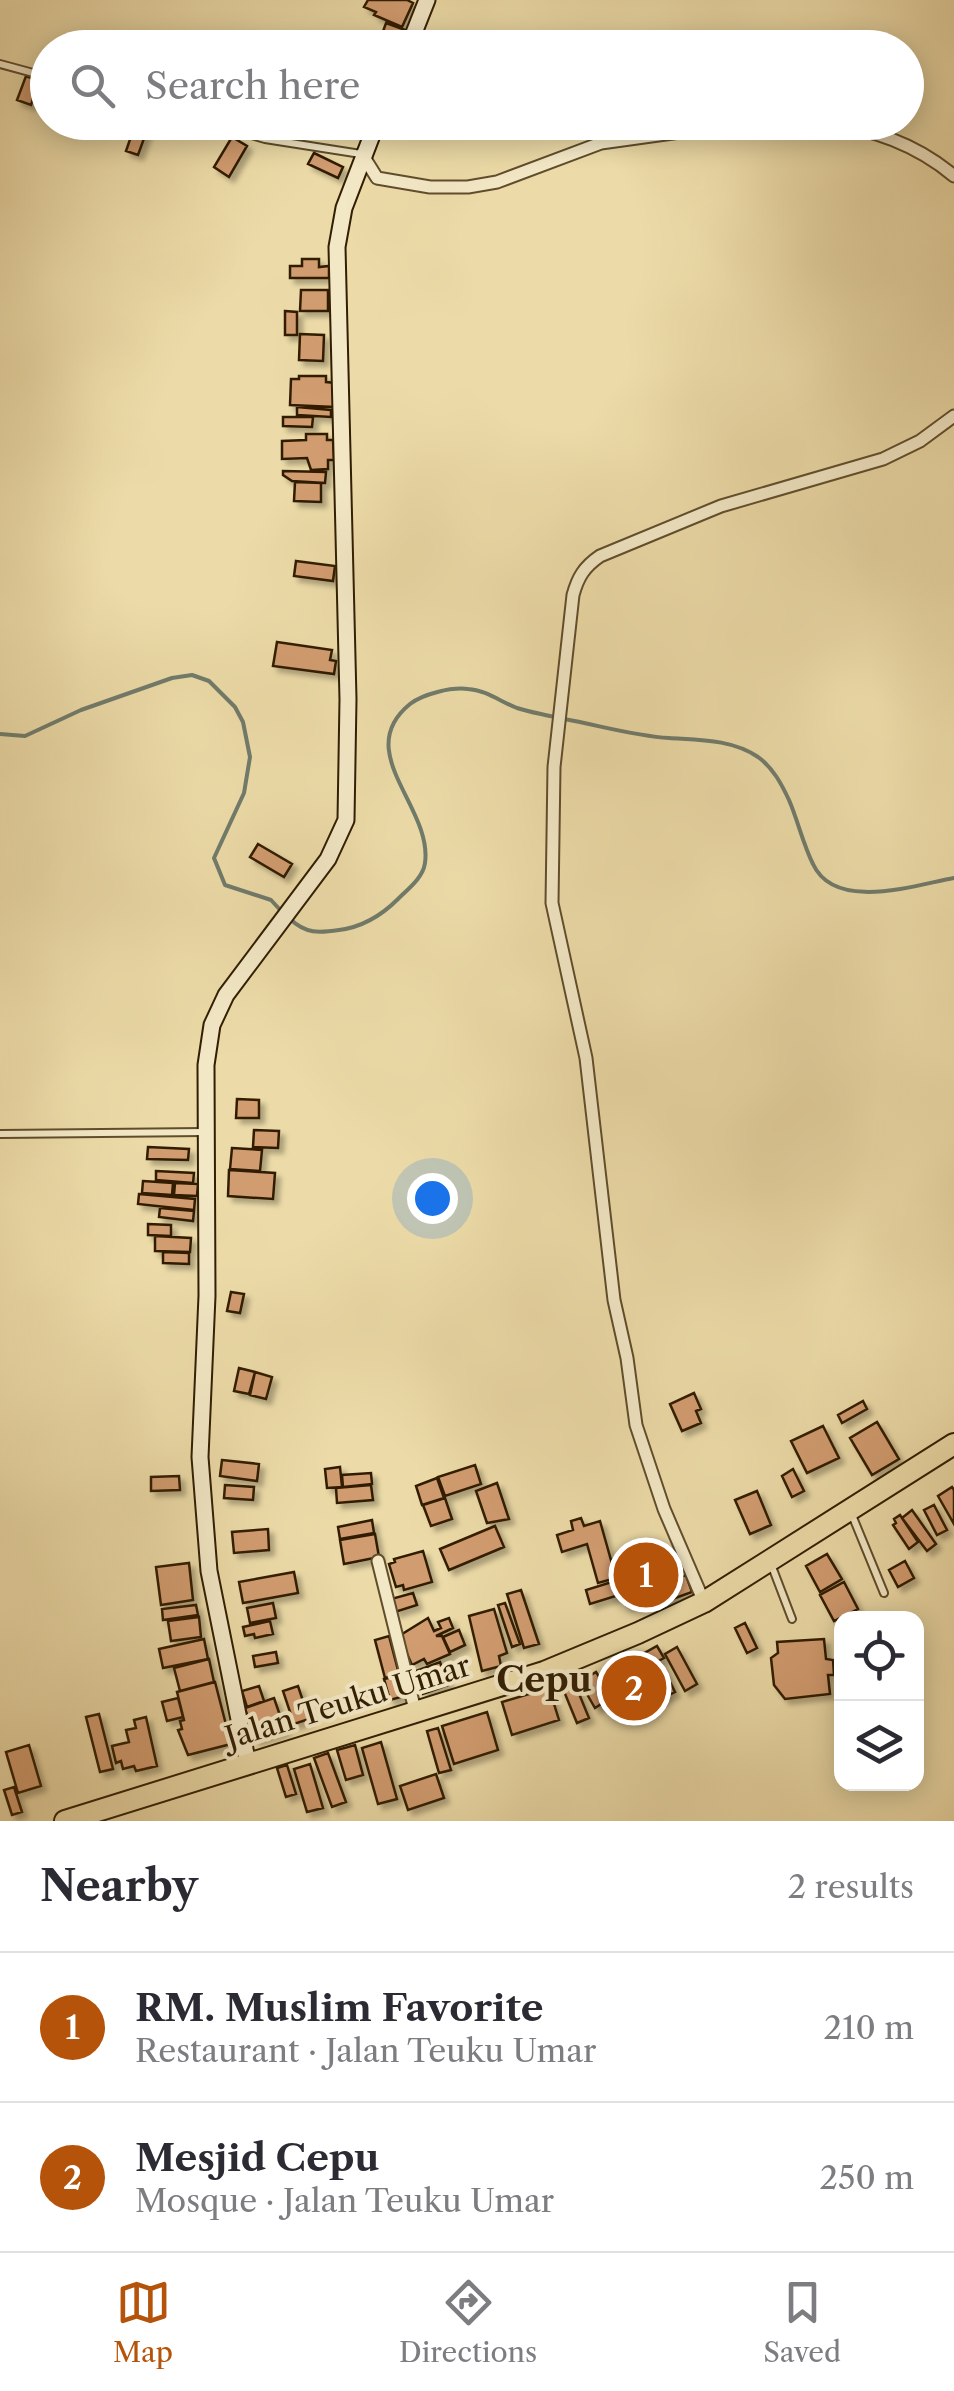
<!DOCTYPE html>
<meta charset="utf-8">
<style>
:root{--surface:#fff;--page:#f2f2f3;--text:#2b2b33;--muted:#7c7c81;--line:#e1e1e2;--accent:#b45309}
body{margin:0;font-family:"Libre Caslon Text",serif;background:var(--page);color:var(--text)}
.controls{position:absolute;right:30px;bottom:30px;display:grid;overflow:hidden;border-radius:20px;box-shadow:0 5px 25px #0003}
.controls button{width:90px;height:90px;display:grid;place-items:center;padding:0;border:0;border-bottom:2px solid var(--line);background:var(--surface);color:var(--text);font:50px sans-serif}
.you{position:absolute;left:432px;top:1198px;width:35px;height:35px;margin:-25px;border:8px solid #fff;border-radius:50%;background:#1a73e8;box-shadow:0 0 0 15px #1a73e833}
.badge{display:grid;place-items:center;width:65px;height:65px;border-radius:50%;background:var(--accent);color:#fff;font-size:32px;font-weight:700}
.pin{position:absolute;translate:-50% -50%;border:5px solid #fff;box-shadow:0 2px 10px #0006}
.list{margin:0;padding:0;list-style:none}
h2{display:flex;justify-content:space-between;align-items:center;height:130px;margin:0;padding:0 40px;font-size:42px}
h2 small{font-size:32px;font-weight:400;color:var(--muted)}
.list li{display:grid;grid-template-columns:65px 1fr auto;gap:30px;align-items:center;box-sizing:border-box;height:150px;padding:0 40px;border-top:2px solid var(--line)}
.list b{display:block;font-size:38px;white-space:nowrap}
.list p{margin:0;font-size:32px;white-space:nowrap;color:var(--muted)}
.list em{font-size:32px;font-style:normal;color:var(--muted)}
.icon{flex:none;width:55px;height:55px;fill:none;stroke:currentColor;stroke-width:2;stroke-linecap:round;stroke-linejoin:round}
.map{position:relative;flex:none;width:954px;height:1821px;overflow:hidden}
.search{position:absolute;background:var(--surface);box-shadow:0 5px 25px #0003;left:30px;right:30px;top:30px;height:110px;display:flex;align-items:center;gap:25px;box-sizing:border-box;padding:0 35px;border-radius:55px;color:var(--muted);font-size:38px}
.sheet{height:430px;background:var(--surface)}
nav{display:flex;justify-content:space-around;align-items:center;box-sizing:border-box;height:140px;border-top:2px solid var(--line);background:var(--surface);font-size:28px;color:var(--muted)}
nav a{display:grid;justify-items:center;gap:5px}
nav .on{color:var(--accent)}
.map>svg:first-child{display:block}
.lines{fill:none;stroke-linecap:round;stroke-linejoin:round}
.stream{stroke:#707b6b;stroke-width:4}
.building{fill:#d19c6f;stroke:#311e03;stroke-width:2.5;filter:url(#shadow)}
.lane-casing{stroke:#604d2c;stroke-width:10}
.street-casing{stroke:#604d2c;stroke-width:15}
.secondary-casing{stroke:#311e03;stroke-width:19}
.highway-casing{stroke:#311e03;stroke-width:24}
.lane{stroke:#f3e8c6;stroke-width:6}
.street{stroke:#f3e8c6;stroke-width:11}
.secondary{stroke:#f3e8c6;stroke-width:15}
.highway{stroke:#ecdba8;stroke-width:20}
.labels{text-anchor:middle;stroke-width:8;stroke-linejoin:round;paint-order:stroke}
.street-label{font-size:30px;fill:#311e03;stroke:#f3e8c6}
.quarter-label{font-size:35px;font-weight:bold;fill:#311e03;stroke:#f3e8c6}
</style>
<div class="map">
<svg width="954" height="1821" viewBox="0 0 954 1821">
<defs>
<filter id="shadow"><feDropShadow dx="5" dy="5" stdDeviation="2.5" flood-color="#0004"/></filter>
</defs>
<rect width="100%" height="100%" fill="#ecdba8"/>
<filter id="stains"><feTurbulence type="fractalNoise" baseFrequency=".002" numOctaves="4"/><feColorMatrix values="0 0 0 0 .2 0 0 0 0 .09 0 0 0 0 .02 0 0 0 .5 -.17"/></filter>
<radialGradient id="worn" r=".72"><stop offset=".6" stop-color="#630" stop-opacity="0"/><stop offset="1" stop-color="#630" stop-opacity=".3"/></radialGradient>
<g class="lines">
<path class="stream" d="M564,719C598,725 634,736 669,738C698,740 732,739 758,757C773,768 781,783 789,800C798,821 803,844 813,864C835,912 915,885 954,878
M0,734L25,736L81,710L172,678L192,675L209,681L235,707L243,722L250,757L244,793L214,858L225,885L271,900L283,913
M290,919C306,934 319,933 339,930C363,927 381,916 398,899C408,889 423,878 425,863C433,807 351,752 410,704C423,694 451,687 468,689C486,690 501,702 517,708C529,712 542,714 554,717"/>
</g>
<path class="building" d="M368,0H407L413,3L402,27L374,15L376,12L364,7Z
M386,23L408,31L403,45L381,37Z
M26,76L39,81L31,105L17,100Z
M136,122H150L138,155L126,151Z
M232,137L247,146L229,177L214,167Z
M314,153L343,167L338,178L308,164Z
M302,259H319V267L329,266V278H290V266H302Z
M301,290H328V311H300Z
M285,311L297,312V335H285Z
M300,334L324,335L323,361L299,360Z
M299,376H326V382L336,383L335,407L290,405L291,379H299Z
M297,407L331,410V417L297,415Z
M283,417H313L312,427L283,426Z
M306,434H327V440H333L334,460H328V469L311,470L307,458L282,459V441L306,440Z
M283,471L326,472L325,483L292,481L283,475Z
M295,482L321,483V502L294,501Z
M296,561L335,566L333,581L294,576Z
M277,642L332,650L330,660L336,661L334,674L273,666Z
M258,844L292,864L284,877L250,857Z
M237,1099L259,1100V1118H236Z
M254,1130L279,1131L278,1148L253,1147Z
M148,1147L189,1149L188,1160L147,1159Z
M232,1148L262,1150L260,1171L230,1169Z
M229,1170L275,1173L273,1199L228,1196Z
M156,1171L194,1173L193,1183L156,1180Z
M143,1181L173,1183L172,1195L142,1193Z
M175,1183L198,1184L197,1196L174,1195Z
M139,1194L195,1199L194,1210L138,1204Z
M160,1208L194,1211L193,1221L159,1217Z
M148,1224L171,1225V1236L148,1235Z
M155,1236L191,1238L190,1252L155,1251Z
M163,1252L189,1253V1264L163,1263Z
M231,1292L244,1294L240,1313L227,1311Z
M239,1368L255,1372L249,1394L234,1391Z
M255,1372L272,1377L266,1399L250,1395Z
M694,1393L701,1409L696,1411L701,1423L682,1431L670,1404Z
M863,1401L867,1409L842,1423L838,1415Z
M877,1422L899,1459L872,1475L850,1438Z
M823,1426L839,1458L807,1473L791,1441Z
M222,1460L259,1464L257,1481L220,1476Z
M475,1465L481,1484L445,1496L438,1477Z
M340,1467L342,1487L327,1488L325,1469Z
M793,1469L804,1491L792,1497L782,1476Z
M371,1473L372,1484L343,1487L342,1475Z
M179,1476L180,1490L151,1491V1477Z
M437,1478L444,1498L422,1505L416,1486Z
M497,1483L509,1519L487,1523L476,1491Z
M225,1485L254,1487L253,1500L224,1498Z
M371,1485L373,1500L337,1503L336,1488Z
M952,1487L954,1490V1524L938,1496Z
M757,1491L771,1525L750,1534L735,1500Z
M445,1498L452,1519L431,1526L423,1505Z
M934,1505L947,1530L937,1535L924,1510Z
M912,1510L936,1544L927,1551L902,1518Z
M900,1515L918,1542L909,1549L893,1525L896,1523L894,1519Z
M581,1518L584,1526L600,1521L616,1578L598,1583L587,1544L562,1552L557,1535L573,1530L571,1521Z
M372,1520L374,1533L340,1539L338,1527Z
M495,1526L504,1547L449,1570L440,1549Z
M268,1529L269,1550L234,1553L232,1532Z
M375,1534L379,1557L344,1564L340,1540Z
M641,1540L656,1586L640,1591L625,1546Z
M423,1551L432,1582L404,1590L403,1585L396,1587L389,1564L395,1562L394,1559Z
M827,1554L842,1579L820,1592L806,1566Z
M625,1556L638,1601L626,1605L612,1560Z
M905,1561L914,1578L898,1587L889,1570Z
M189,1563L193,1600L161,1605L156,1567Z
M671,1571L675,1579L686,1575L692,1592L656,1605L650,1589L658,1586L655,1577Z
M294,1572L298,1593L243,1603L239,1582Z
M615,1581L619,1595L590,1604L586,1590Z
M844,1582L858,1609L834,1621L820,1595Z
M521,1590L539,1644L524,1648L507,1594Z
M413,1593L417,1605L395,1612L391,1599Z
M273,1603L276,1618L250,1623L247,1608Z
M505,1603L520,1644L512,1647L498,1605Z
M196,1605L198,1615L163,1620L162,1609Z
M494,1609L507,1653L499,1656L501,1666L482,1671L469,1616Z
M199,1617L201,1637L171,1641L168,1621Z
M428,1618L434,1631L441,1628L438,1622L449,1618L453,1628L436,1636H442L450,1654L427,1664L424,1659L412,1665L399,1636Z
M270,1621L273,1634L255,1638L254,1634L245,1636L243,1627Z
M745,1623L757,1648L747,1653L735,1628Z
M459,1630L465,1645L450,1652L443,1637Z
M389,1636L399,1674L385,1678L375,1640Z
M204,1639L208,1659L163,1668L159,1649Z
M824,1639L826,1659L833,1660L834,1675H828L830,1694L785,1699L774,1685L771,1658L778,1653L777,1642Z
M657,1646L664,1658L645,1668L639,1656Z
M677,1647L697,1684L685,1691L665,1654Z
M276,1652L278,1663L255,1667L253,1656Z
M209,1659L214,1682L180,1691L174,1668Z
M440,1662L448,1685L423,1694L416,1671Z
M661,1664L675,1692L657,1701L644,1672Z
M596,1672L612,1697L595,1708L580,1682Z
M402,1675L408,1695L390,1700L384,1679Z
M573,1679L589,1718L577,1723L561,1684Z
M215,1682L231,1744L188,1755L178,1730L182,1729L180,1721L184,1720L177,1692Z
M259,1686L264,1701L247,1707L242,1691Z
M298,1686L309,1719L294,1724L283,1691Z
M549,1688L559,1720L512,1735L502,1702Z
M178,1698L183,1717L167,1721L162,1702Z
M274,1698L285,1730L255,1740L245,1708Z
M487,1712L498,1750L454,1764L442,1726Z
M99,1714L113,1769L100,1772L86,1717Z
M146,1717L157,1766L136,1771L134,1766L123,1769L121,1761L116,1763L112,1746L129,1742L126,1730L136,1728L134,1720Z
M438,1728L451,1770L439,1773L427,1731Z
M381,1742L397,1799L378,1804L362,1748Z
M29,1745L41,1786L18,1793L6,1752Z
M355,1745L363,1775L346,1780L337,1750Z
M328,1753L346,1802L332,1807L314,1758Z
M310,1764L323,1808L307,1812L294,1769Z
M287,1765L296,1794L286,1797L277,1768Z
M436,1774L444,1798L408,1810L400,1786Z
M14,1787L22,1812L12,1815L4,1790Z"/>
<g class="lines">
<defs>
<path id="lane" d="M0,64L48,77
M207,122L265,139L361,154
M0,1134L204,1132
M852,1515L884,1593
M771,1564L792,1619"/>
<path id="street" d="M816,122C867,127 915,143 954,176
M362,154L377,178L430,187H468L497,182L601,143L752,122
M378,1561L415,1710
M704,1602L664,1509L636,1425L627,1358L614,1300L586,1058L552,903L554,767L573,595C578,577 584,567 600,556L721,506L883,459L920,441L954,416"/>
<path id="secondary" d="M408,48L427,0
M248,1764L209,1571L200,1457L207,1296L206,1065L212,1025L226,995L328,859L346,820L348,699L337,247L344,208L377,122"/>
<path id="highway" d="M65,1821L544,1672L638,1633L704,1602L954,1444"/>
</defs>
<use href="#lane" class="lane-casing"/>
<use href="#street" class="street-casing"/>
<use href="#secondary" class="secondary-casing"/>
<use href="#highway" class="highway-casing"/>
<use href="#lane" class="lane"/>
<use href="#street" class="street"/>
<use href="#secondary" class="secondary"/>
<use href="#highway" class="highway"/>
</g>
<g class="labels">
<g class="street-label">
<text transform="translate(348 1702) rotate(-17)" y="10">Jalan Teuku Umar</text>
</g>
<g class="quarter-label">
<text x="544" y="1692">Cepu</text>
</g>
</g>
<rect width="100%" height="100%" filter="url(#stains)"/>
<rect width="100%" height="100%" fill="url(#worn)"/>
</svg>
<div class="controls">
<button><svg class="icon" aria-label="locate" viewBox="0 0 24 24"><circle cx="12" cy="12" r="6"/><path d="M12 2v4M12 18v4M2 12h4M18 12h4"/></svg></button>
<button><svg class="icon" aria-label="layers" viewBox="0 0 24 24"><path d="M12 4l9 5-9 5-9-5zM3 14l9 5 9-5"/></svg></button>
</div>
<div class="you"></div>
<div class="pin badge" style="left:646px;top:1575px">1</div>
<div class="pin badge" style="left:634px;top:1688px">2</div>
<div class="search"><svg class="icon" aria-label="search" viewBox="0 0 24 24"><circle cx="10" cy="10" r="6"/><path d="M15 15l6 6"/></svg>Search here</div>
</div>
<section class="sheet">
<h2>Nearby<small>2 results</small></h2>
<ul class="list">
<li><span class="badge">1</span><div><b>RM. Muslim Favorite</b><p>Restaurant · Jalan Teuku Umar</p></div><em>210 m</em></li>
<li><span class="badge">2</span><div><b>Mesjid Cepu</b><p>Mosque · Jalan Teuku Umar</p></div><em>250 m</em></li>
</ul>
</section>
<nav>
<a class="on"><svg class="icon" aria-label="map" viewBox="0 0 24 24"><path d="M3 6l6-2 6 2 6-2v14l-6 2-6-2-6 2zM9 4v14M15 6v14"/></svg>Map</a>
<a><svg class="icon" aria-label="directions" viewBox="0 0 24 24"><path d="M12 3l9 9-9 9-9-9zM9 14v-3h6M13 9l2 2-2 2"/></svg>Directions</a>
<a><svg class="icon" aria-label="saved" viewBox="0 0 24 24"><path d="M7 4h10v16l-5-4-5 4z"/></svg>Saved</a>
</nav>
